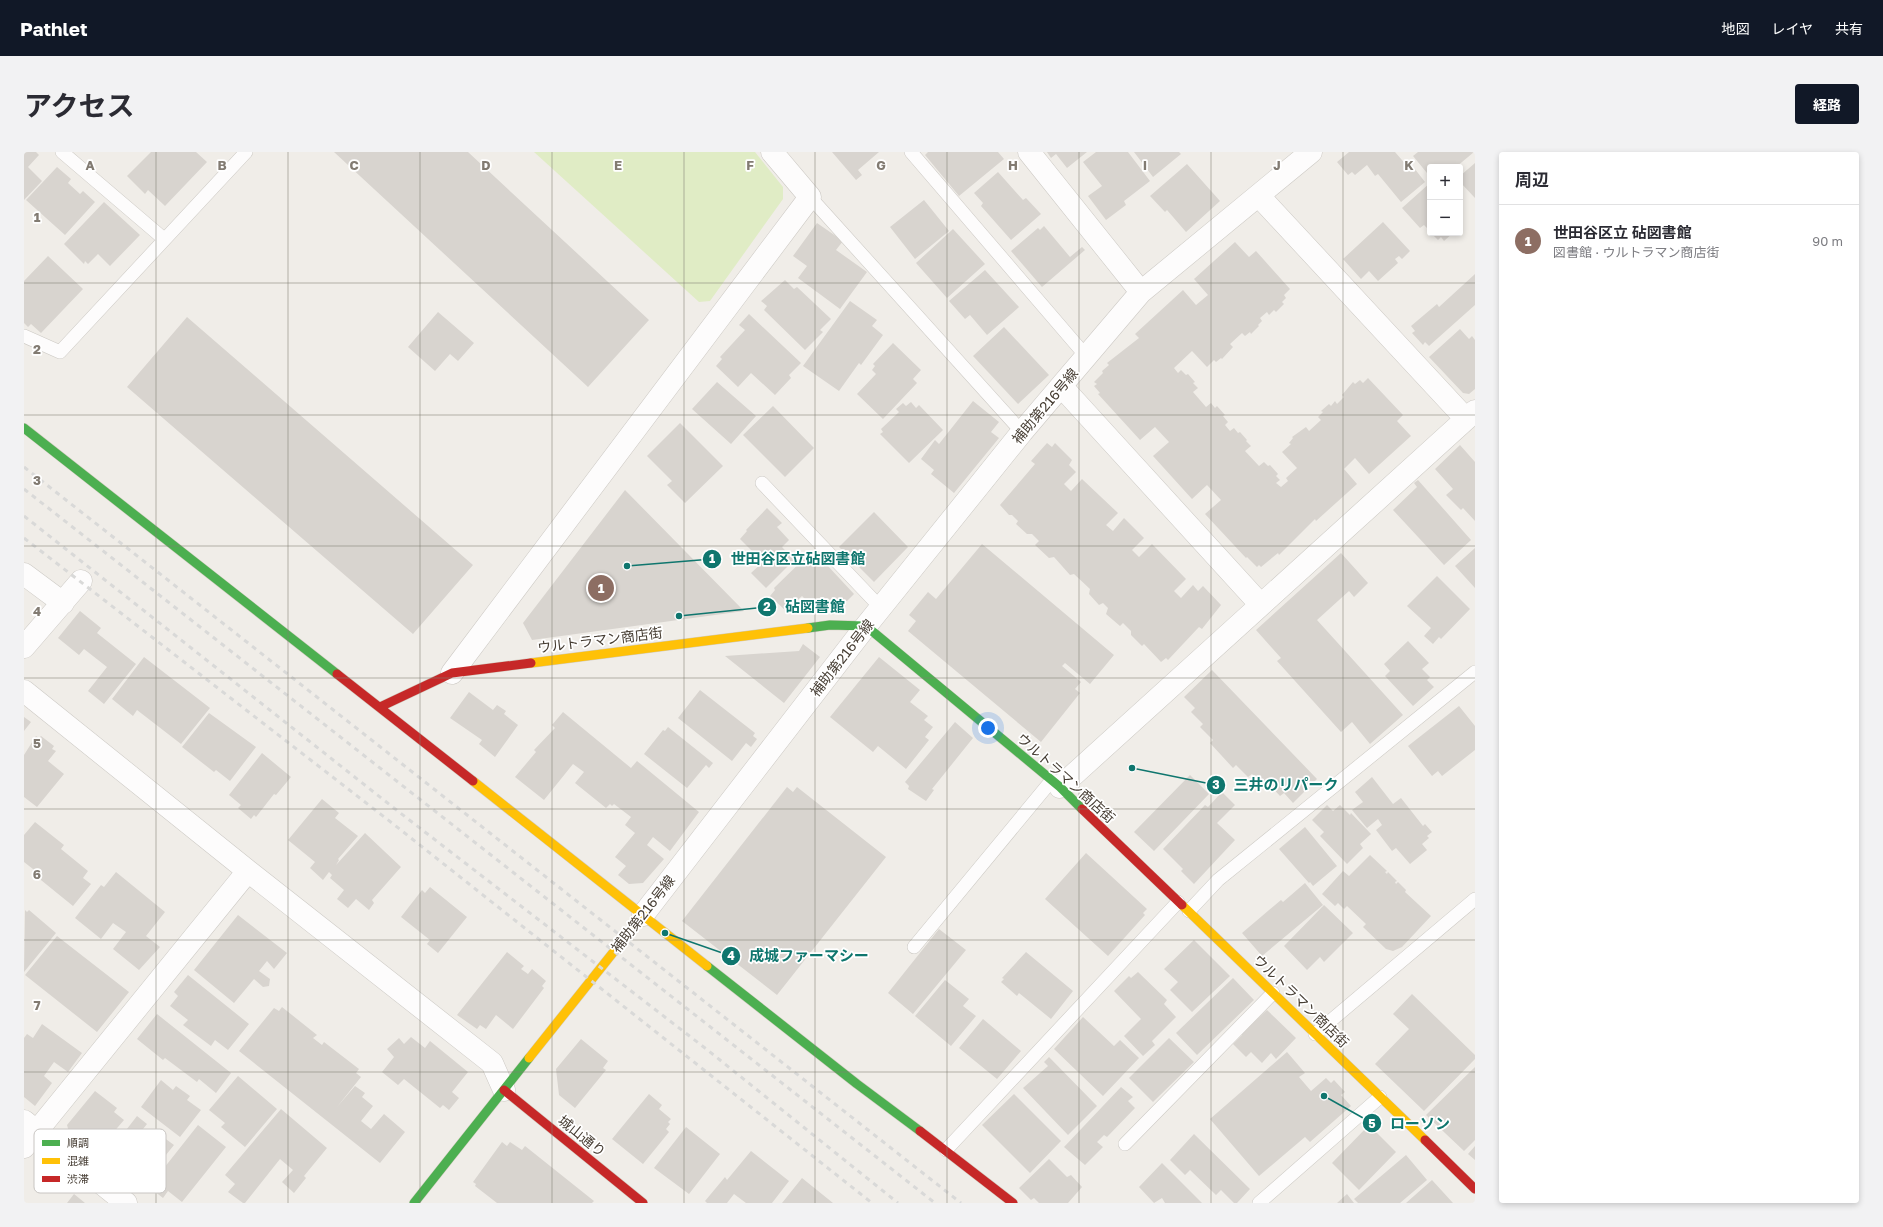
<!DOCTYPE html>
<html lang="ja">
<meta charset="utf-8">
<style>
:root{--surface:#fff;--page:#f2f2f3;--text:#2b2b33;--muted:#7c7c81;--line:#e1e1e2;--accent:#111827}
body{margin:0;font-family:"Golos Text","Noto Sans JP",sans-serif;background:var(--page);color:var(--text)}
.controls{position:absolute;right:12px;top:12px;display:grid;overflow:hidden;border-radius:4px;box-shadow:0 2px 6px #0003}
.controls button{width:36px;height:36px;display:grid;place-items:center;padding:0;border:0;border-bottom:1px solid var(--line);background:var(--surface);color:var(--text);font:20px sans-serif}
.you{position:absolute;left:964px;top:576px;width:14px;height:14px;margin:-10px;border:3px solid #fff;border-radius:50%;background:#1a73e8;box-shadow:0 0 0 6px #1a73e833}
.badge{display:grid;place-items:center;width:26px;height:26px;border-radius:50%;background:var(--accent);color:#fff;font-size:13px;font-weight:700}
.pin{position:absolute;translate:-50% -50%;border:2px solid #fff;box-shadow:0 1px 4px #0006}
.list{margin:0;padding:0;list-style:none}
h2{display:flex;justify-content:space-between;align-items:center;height:52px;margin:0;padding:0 16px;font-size:17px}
h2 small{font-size:13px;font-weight:400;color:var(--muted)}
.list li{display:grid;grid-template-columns:26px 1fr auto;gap:12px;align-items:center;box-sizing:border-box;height:72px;padding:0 16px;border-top:1px solid var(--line)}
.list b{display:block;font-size:15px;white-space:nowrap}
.list p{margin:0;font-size:13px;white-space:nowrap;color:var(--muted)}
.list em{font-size:13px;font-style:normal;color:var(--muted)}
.map{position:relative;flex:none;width:1451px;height:1051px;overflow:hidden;border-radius:4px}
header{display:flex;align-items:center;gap:24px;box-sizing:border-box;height:56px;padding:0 20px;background:var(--accent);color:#fff}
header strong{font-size:19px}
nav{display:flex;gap:22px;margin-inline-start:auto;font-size:14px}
.intro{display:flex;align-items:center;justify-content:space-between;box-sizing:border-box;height:96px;padding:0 24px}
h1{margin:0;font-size:28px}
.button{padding:10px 18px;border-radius:4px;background:var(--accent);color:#fff;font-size:14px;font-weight:700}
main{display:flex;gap:24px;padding:0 24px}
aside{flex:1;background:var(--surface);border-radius:4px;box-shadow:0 2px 6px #0003}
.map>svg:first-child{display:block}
.green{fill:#e0ecc5}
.building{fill:#d8d4cf}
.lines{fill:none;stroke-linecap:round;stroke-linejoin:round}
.lane-casing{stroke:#ccc9c4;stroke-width:14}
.street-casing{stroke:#ccc9c4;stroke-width:23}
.fast-casing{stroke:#d1cbbf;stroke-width:10}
.slow-casing{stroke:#d1cbbf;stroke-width:10}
.jam-casing{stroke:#d1cbbf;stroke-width:10}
.lane{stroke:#fdfcfc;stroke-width:13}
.street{stroke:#fdfcfc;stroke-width:22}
.fast{stroke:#4caf50;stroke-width:9}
.slow{stroke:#ffc107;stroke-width:9}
.jam{stroke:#c62828;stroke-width:9}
.rail{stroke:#d9d9d8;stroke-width:3;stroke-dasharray:5 5;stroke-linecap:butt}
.grid{fill:none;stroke:#827b72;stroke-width:1;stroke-opacity:0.55}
.labels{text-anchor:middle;stroke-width:3.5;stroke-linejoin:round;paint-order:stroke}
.street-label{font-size:14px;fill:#463d33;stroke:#fff}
.key{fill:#fff;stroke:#c8c5c2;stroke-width:1}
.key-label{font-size:11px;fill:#463d33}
.grid-label{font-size:13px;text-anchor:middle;font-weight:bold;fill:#827b72;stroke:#fff;stroke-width:3.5;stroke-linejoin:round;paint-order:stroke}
.leader{fill:none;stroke:#0f766e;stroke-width:1.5}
.callout-dot{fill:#0f766e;stroke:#fff;stroke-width:1.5}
.mark-label{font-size:12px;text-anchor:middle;font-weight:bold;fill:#fff}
.callout-label{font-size:15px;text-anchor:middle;font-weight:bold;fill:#0f766e;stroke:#fff;stroke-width:3.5;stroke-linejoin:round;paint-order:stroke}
</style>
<header>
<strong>Pathlet</strong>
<nav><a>地図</a><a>レイヤ</a><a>共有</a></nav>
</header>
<div class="intro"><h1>アクセス</h1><a class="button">経路</a></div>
<main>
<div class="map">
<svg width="1451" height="1051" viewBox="0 0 1451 1051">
<rect width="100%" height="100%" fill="#f0ede8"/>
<path class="green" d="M510,0H731L759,35V47L686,149L675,150Z"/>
<path class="building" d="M0,0H12L15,3L4,15L18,29L0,48Z
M127,0H172L183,10L141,54L124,38L121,42L103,24Z
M310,0H444L625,168L564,235Z
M808,0H855L834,18L838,23L832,28Z
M904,0H974L980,7L935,44L901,3Z
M1023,0H1063L1043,16L1032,2L1027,6Z
M1072,0H1104L1126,29L1100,49L1102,53L1082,68L1064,44L1078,34L1059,10Z
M1110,0H1155L1157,2L1129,25Z
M1325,0H1371L1384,15L1387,12L1401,30L1377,50L1354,22L1351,24L1343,13L1331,23L1328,20L1324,23L1313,10Z
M1394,0H1450L1432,15H1406V19L1403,21L1389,4Z
M1451,11V46L1436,30V24Z
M1163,12L1196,49L1162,80L1143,58L1141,60L1126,44Z
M33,15L47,27L44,31L56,42L59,39L71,50L41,83L2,48Z
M974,20L999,48L1002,46L1017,62L987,88L957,54L959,51L950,41Z
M1406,31V79L1400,73L1396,76L1378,56Z
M900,48L925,79L891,107L866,75Z
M80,50L116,83L86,114L74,102L64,112L61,109L60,112L40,92Z
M1359,70L1386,99L1378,107L1375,104L1371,107L1374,111L1354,129L1345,119L1337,127L1319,107Z
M793,71L819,89L812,98L843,120L816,157L774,126L783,114L769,104Z
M1020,74L1046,105L1058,95L1061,98L1018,135L987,99L1014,76L1016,78Z
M929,77L961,112L923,146L892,111Z
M1407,81H1429L1420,89L1417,85L1414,88Z
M1211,90L1225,105L1232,99L1266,137L1260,143L1262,146L1258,150L1260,152L1252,160L1250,158L1245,163L1243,160L1236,166L1238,169L1234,173L1235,174L1227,182L1226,180L1221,184L1218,181L1206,192L1209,195L1198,207L1197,206L1192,210L1190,208L1183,215L1168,199L1150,216L1154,221L1157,218L1162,223L1164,222L1171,230L1169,231L1174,236L1169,240L1182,255L1187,251L1191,256L1193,254L1201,263L1199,264L1204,270L1201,273L1206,279L1210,276L1214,281L1216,280L1223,288L1222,289L1227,294L1221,299L1235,314L1240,310L1244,314L1246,313L1254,322L1252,324L1256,328L1252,331L1257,335L1264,329L1262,326L1273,316L1258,300L1267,292L1265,291L1269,286L1268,285L1282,275L1285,279L1297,268L1294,265L1299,260L1297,259L1305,252L1307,254L1311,249L1313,252L1320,245L1318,243L1329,230L1331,232L1336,228L1339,231L1344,226L1379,263L1373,269L1387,284L1345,322L1331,306L1320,317L1333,332L1292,369L1291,367L1255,403L1254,401L1237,415L1235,413L1233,415L1223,405L1222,406L1181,362L1197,348L1183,333L1168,347L1129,304L1145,290L1131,275L1116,288L1074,242L1076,241L1070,234L1073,232L1070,230L1079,221L1078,219L1085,213L1083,211L1115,186L1111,182L1159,138L1172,153L1184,143L1170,127Z
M24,104L59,137L17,181L7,172L4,175L0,171V129Z
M961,118L995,155L963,183L946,163L941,167L925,149Z
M1451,122V153L1405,194L1401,190L1399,193L1388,181L1391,179L1387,174L1413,152L1415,155Z
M761,128L770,137L773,135L807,167L796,178L799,180L781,198L740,158L743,154L737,149Z
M826,149L853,168L848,174L859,183L837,213L835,211L815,239L779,214Z
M414,160L450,191L434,209L426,202L411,219L384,195Z
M725,162L777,211L765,223L767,226L751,243L727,221L714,235L692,214L698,207L696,205L721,178L715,173Z
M163,165L449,413L389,482L103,235Z
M980,175L1025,223L994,252L949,204Z
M1436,177L1445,187L1448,184L1451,188V237L1445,242L1439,241L1405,205Z
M869,191L897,218L889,227L893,231L859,267L833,242L852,222L848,218L851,214L849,212Z
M693,230L732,264L707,292L668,257Z
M949,249L975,270L967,280L975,286L930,341L907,322L910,318L897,307L911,288L915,292Z
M887,250L892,256L895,253L919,278L885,311L856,282L859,280L857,277L875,260L872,257L879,251L882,254Z
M749,254L790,296L761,325L719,283Z
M656,271L699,314L661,351L643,333L648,329L623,304Z
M1023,291L1028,295L1031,291L1048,308L1045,313L1052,320L1040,332L1047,339L1058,327L1094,361L1082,373L1089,379L1100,366L1120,386L1108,398L1115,405L1128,392L1162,427L1150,439L1157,446L1169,433L1174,439L1179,434L1197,453L1178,477L1175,475L1144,508L1142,506L1137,510L1120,492L1118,494L1107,483V479L1099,471L1096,474L1082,462L1084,456L1079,451L1075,453L1065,442L1066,437L1050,422L1046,423L1030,405L1025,406L1011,393L1015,389L1008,382H1003L992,372L994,369L988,363H985L976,353L1011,312L1007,309Z
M1436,293L1451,310V369L1439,356L1437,358L1422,343L1429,337L1411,317Z
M1394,328L1447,388L1420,413L1369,358L1393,335L1390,331Z
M601,338L720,459L508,488L499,471Z
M743,356L758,371L753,375L765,388L758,395L770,408L742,436L727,421L739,410L716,387L723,379L722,378Z
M850,360L884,395L850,430L815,395Z
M958,392L1090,503L1066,532L1041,511L1038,514L1057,530L1051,537L1056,541L1017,590L884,479L892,469L885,463L904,440L912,447Z
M1451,396V436L1431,414Z
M789,398L830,442L823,449L798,447L789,455L778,444L762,459L746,444L751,438L750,436Z
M1317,401L1344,431L1330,445L1325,439L1293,468L1379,563L1346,592L1328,570L1317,580L1253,509L1257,506L1232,478Z
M1413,424L1446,457L1417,487L1415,485L1409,492L1400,484L1407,476L1383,454Z
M56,459L77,476L73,481L112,512L80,552L64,539L83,515L60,497L55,503L34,486Z
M1384,489L1405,511L1398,517L1406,525L1403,528L1410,535L1389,554L1361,524L1366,519L1360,512Z
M779,492L796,505L760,551L701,504L775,499Z
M120,505L186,556L157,592L113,558L109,564L88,547Z
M855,505L896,538L886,550L904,564L900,568L909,575L901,585L905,588L882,617L854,594L849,600L806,565Z
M1188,518L1293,627L1269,651L1260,641L1256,644L1244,631L1240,634L1228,622L1224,625L1212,613L1209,616L1186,591L1189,588L1176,575L1179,572L1167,560L1171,556L1160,545Z
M676,538L731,581L729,584L733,587L727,595L722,591L708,609L654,566Z
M445,540L469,558L473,553L482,559L480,562L494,573L471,605L455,592L458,588L426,566Z
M1435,554L1451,574V598L1418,624L1414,619L1408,624L1384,594Z
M539,560L607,616L613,609L675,660L646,699L629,685L623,693L640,707L619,731L605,732L594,723L602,714L591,705L611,681L601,673L607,665L590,652L588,654L586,652L582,656L551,631L560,620L549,612L520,648L491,625L512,600L510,598L531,576L528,573Z
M185,561L232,595L206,629L192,618L190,620L158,595Z
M0,565L7,570L0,579Z
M931,570L949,586L908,637L910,638L902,649L884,637L885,634L881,630Z
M644,575L689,611L685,616L682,613L663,636L620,602L639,578L641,579Z
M12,584L15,586L17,584L30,594L28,597L32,599L24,609L40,622L13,655L0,645V603Z
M238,601L267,625L252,643L250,642L232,665L230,663L227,667L214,656L217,653L205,643Z
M1166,623L1185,642L1130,699L1110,680Z
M1348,625L1369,652L1377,646L1399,674L1401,672L1408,680L1403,684L1405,686L1398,692L1403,698L1386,712L1372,696L1368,699L1352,678L1358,673L1354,667L1343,676L1328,658L1339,650L1331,640Z
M763,635L769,640L773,635L862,705L753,843L658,769Z
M1198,640L1211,653L1193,671L1211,688L1170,732L1157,719L1159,717L1139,697L1181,653L1184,655Z
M298,647L315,661L311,666L334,684L314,707L315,708L312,713L341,681L377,715L348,748L350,751L345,758L332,747L324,756L313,747L320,738L306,726L308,723L305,720L299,728L286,716L291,710L264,688Z
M1303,653L1309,659L1316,653L1326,663L1327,661L1347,682L1336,692L1339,696L1323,712L1296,684L1300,680L1288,668Z
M11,670L40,693L37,697L64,719L59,726L67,732L49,754L12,724L14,721L0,710V683Z
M1281,675L1313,714L1289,734L1286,730L1285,731L1255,697Z
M1062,701L1123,757L1119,761L1121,763L1084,804L1021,747Z
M1346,703L1363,719L1361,720L1363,722L1364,720L1373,729L1371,730L1372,732L1374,730L1382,738L1381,740L1407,764L1378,795L1369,799L1362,797L1339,775L1342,772L1323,754L1320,757L1314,751L1311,754L1298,742L1319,719L1325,724Z
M92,720L141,760L122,784L136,795L115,818L89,797L102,780L89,771L77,787L51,766L77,733L80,735Z
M1281,731L1299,753L1238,804L1218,781L1257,748L1259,750Z
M406,735L443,765L414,801L403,792L406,788L377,765L398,738L401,741Z
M1300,753L1329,781L1300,810L1296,805L1283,818L1260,794Z
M1,758L3,760L5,758L32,781L0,820Z
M214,763L263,801L250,817L243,809L235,819L246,827L245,834L239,835L230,827L210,851L170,818Z
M915,777L942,798L889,862L864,841Z
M33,784L105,840L73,880L1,823Z
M1170,788L1206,824L1168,860L1146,838L1154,830L1140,817Z
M483,800L500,814L497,817L504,822L508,817L522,829L518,834L520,836L489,877L472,863L462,877L456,873L453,877L433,863Z
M1002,800L1049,839L1027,867L995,841L993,844L977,830L980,827L978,826Z
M1114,820L1143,848L1140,852L1152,865L1128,889L1131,893L1119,904L1100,884L1117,867L1090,839L1105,824L1107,826Z
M164,823L225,872L204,898L191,888L187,894L159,873L164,868L146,854L154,844L150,840Z
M1209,826L1230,848L1173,903L1152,881Z
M921,828L945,847L939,854L952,864L927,894L891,864Z
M1388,842L1451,903V907L1400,959L1351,912L1385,877L1369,862Z
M258,855L293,883L289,886L298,893L300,890L335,917L332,921L337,925L313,955L331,934L341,941L338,945L349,954L337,969L347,977L360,962L381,980L356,1011L215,899L250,856L255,859Z
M1243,858L1272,886L1252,907L1247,901L1238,911L1227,900L1222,905L1209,892L1218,883L1217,882Z
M133,862L207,921L192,941L175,927L173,930L141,906L139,908L113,887Z
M1059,865L1090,894L1096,888L1115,906L1079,944L1030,897Z
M959,867L997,899L973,927L935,896Z
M18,872L58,901L44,920L30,910L20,924L28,931L11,954L0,945V886L3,882L9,886Z
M387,885L401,896L406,889L444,920L428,940L435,946L425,958L419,953L416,956L380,927L374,933L358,920L370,905L363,897L375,886L380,892Z
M1145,886L1170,910L1129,950L1105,926Z
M557,887L584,909L579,916L582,918L551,956L535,943L532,917Z
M1263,900L1281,921L1275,925L1287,939L1302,926L1307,931L1310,928L1321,940L1317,943L1327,954L1286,990L1281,985L1235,1024L1186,967Z
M1025,905L1073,954L1044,983L999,936L1024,914L1020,910Z
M1451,915V988L1440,999L1402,963Z
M214,924L253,957L221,995L197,975L201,971L185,958Z
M137,928L149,938L152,934L166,944L163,948L177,958L156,985L117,955Z
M1097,935L1109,945L1104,949L1111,956L1083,985L1080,983L1073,990L1079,995L1061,1013L1040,995Z
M71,939L93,956L90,960L100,968L82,989L72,981L61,996L46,984L43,973Z
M625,942L638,953L635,957L647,967L644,970L646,972L642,977L645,980L619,1012L588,987Z
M990,942L1037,989L1006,1021L958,973Z
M257,957L303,996L280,1024L282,1026L270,1041L258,1030L269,1018L256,1007L221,1051H219L204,1040L211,1032L201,1023Z
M113,964L123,972L119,977L132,986L135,982L150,993L121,1029L105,1016L111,1009L102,1002L97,1009L85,1000Z
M174,973L202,995L158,1050L144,1039L139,1046L125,1035Z
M1345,973L1372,1000L1335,1038L1308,1011Z
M662,975L696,1002L665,1042L630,1016Z
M1170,982L1226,1037L1213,1051H1210L1197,1038L1192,1043L1166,1018L1161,1023L1146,1008Z
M478,990L483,994L486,990L498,998L501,994L570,1049L568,1051H473L451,1034L452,1032L449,1030Z
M1451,994V1008L1444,1002Z
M727,999L765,1029L748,1051H722L710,1042L703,1051H683L681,1049L701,1025L703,1028Z
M1382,1003L1403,1028L1376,1051H1334L1330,1047Z
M1025,1007L1043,1025L1047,1023L1058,1035L1044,1051H1015L1010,1046L1007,1048L995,1036Z
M1138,1011L1178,1051H1141L1138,1046L1130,1051L1115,1035Z
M778,1026L809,1051H758Z
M1408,1028L1429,1051H1382Z
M50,1042L61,1051H43Z
M1323,1042L1330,1051H1313Z"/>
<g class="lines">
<defs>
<path id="lane" d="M38,0L140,87
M887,0L1062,204
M786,45L998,280
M0,184L36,200L222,0
M738,331L857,456
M1165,759L1194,728L1451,520
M890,795L1028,628
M1291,882L1451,747
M1101,992L1249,841
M922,998L1154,750
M1235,1051L1356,945"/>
<path id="street" d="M1005,0L1117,140
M1235,44L1442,267
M1038,235L1236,452
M0,422L39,451
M0,495L57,429
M428,521L786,45L748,0
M0,539L224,719L468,911L480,938
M1036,635L1451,259
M619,763L842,474L998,280L1117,140L1287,0
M0,969L102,1051
M0,995L224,719"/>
<path id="fast" d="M0,276L313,522
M784,476L806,473L842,474L1036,635L1058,657
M683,814L833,932L896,979
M390,1051L505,906"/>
<path id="slow" d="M507,511L784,476
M449,629L683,814
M1158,753L1401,988
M505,906L619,763"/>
<path id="jam" d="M313,522L449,629
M356,555L428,521L507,511
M1058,657L1158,753
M480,938L619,1051
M896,979L989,1051
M1401,988L1451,1037"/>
</defs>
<use href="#lane" class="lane-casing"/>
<use href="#street" class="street-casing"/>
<use href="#fast" class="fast-casing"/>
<use href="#slow" class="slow-casing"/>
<use href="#jam" class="jam-casing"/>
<use href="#lane" class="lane"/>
<use href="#street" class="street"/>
<use href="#fast" class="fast"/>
<use href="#slow" class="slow"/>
<use href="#jam" class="jam"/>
<path class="rail" d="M0,315L937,1051
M0,337L911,1051
M0,364L375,660L681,896L874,1051
M0,386L368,671L848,1051"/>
</g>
<path class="grid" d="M132,0V1051M264,0V1051M396,0V1051M528,0V1051M660,0V1051M791,0V1051M923,0V1051M1055,0V1051M1187,0V1051M1319,0V1051M0,131H1451M0,263H1451M0,394H1451M0,526H1451M0,657H1451M0,788H1451M0,920H1451"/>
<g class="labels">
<g class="street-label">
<text transform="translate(1021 254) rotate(-50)" y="5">補助第216号線</text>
<text transform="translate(576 488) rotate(-7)" y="5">ウルトラマン商店街</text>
<text transform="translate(818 506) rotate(-52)" y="5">補助第216号線</text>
<text transform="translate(1042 626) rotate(42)" y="5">ウルトラマン商店街</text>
<text transform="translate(619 762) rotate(-52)" y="5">補助第216号線</text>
<text transform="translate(1277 849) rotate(44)" y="5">ウルトラマン商店街</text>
<text transform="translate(558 984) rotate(39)" y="5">城山通り</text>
</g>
</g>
<rect x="10" y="977" width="132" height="64" rx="6" class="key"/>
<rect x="18" y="988" width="18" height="6" fill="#4caf50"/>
<rect x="18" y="1006" width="18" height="6" fill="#ffc107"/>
<rect x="18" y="1024" width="18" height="6" fill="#c62828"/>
<g class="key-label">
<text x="43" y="995">順調</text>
<text x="43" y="1013">混雑</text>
<text x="43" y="1031">渋滞</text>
</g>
<g class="grid-label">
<text x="66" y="18">A</text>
<text x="198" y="18">B</text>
<text x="330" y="18">C</text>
<text x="462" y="18">D</text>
<text x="594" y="18">E</text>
<text x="726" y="18">F</text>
<text x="857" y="18">G</text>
<text x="989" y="18">H</text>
<text x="1121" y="18">I</text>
<text x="1253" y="18">J</text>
<text x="1385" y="18">K</text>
<text x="13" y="70">1</text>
<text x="13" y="202">2</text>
<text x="13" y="333">3</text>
<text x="13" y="464">4</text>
<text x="13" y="596">5</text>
<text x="13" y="727">6</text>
<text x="13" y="858">7</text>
</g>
<path class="leader" d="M603 414L688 407M655 464L743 455M1108 616L1192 633M641 781L707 804M1300 944L1348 971"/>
<g class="callout-dot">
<circle cx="603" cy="414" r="4"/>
<circle cx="655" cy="464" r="4"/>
<circle cx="1108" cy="616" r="4"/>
<circle cx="641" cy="781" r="4"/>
<circle cx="1300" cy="944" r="4"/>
<circle cx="688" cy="407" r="10"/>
<circle cx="743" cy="455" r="10"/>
<circle cx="1192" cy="633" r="10"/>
<circle cx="707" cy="804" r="10"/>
<circle cx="1348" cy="971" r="10"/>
</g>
<g class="mark-label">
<text x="688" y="411">1</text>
<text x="743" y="459">2</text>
<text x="1192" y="637">3</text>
<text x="707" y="808">4</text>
<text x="1348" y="976">5</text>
</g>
<g class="callout-label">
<text x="774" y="412">世田谷区立砧図書館</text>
<text x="791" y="460">砧図書館</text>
<text x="1262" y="638">三井のリパーク</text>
<text x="785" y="809">成城ファーマシー</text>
<text x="1396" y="977">ローソン</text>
</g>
</svg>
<div class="controls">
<button>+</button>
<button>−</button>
</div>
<div class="you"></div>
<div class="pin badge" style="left:577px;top:436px;background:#8d6e63">1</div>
</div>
<aside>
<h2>周辺<small></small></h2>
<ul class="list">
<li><span class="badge" style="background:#8d6e63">1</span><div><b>世田谷区立 砧図書館</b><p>図書館 · ウルトラマン商店街</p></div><em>90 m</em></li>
</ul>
</aside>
</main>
